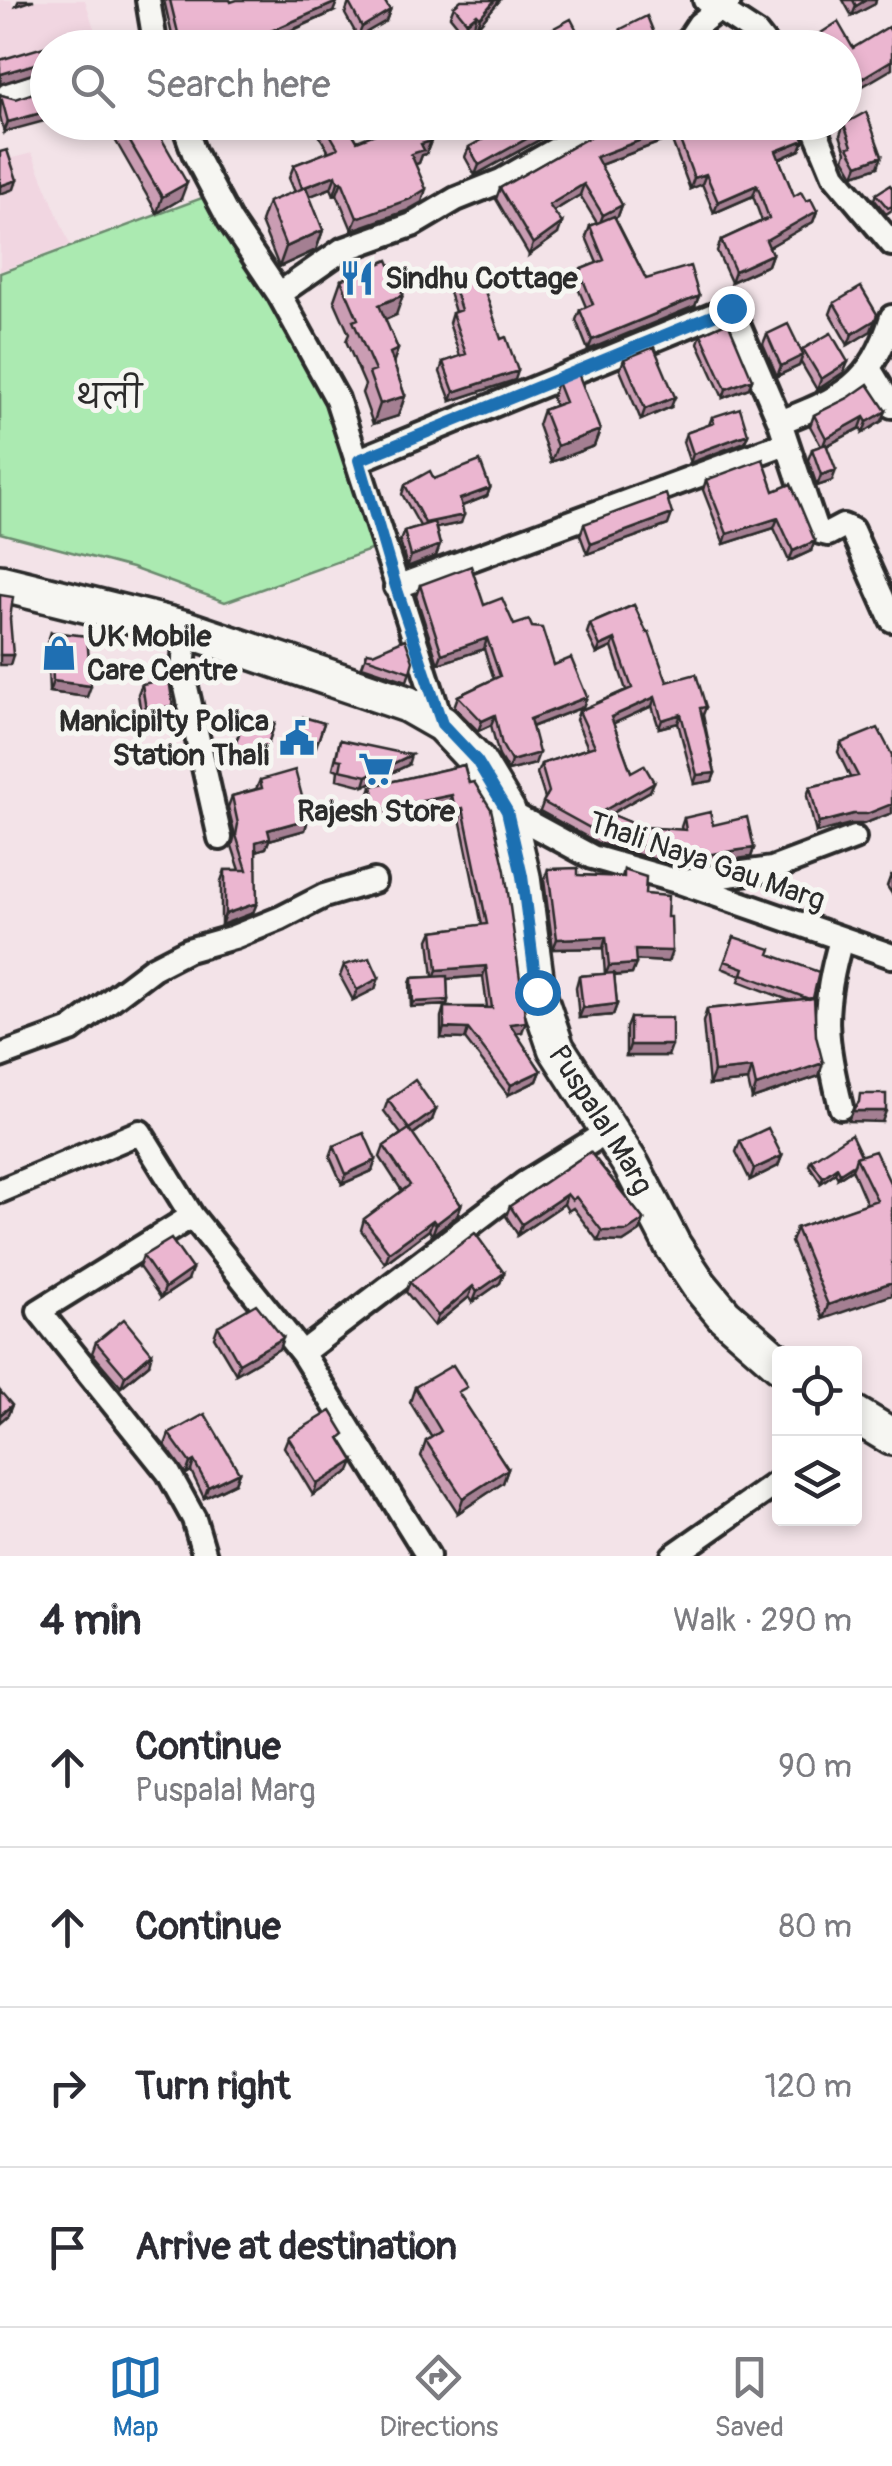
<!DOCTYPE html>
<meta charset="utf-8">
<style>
:root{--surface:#fff;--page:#f7f7f7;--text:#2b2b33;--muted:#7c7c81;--line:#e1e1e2;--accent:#1f6fb2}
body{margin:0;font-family:Pangolin,"Playpen Sans Deva",sans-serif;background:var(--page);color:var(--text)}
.controls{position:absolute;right:30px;bottom:30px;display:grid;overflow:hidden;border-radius:10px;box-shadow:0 5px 15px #0003}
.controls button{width:90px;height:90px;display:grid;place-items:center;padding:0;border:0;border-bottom:2px solid var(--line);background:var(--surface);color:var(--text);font:50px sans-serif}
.stop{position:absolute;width:30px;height:30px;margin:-22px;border:8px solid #1f6fb2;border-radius:50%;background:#fff}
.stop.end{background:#1f6fb2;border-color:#fff;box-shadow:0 2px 10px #0008}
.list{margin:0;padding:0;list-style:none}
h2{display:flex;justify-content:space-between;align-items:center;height:130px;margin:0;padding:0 40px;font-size:42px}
h2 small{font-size:32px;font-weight:400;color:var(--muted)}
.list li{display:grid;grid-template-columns:65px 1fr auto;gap:30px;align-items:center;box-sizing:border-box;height:160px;padding:0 40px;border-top:2px solid var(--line)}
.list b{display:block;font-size:38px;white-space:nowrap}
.list p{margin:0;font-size:32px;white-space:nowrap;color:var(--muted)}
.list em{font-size:32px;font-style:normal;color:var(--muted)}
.icon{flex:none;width:55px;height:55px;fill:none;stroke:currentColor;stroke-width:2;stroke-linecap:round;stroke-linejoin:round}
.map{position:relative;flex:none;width:892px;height:1556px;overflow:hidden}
.search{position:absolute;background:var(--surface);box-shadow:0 5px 15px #0003;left:30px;right:30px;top:30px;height:110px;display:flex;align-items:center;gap:25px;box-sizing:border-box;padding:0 35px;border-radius:55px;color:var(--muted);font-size:38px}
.sheet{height:770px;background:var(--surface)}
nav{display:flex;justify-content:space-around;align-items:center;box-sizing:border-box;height:140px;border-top:2px solid var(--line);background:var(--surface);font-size:28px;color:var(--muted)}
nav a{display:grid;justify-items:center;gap:5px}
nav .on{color:var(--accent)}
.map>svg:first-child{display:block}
.built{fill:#f1d6e1}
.green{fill:#abeab1;stroke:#6b8a6e;stroke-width:2.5}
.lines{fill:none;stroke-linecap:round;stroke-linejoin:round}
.minor-casing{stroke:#2b2b2b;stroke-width:30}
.primary-casing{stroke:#2b2b2b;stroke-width:42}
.minor{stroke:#f6f6f2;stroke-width:22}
.primary{stroke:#f6f6f2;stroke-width:35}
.wall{fill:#ca9db3;stroke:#2b2b2b;stroke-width:2.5}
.shaded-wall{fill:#a47f92;stroke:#2b2b2b;stroke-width:2.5}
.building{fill:#ebb6d0;stroke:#2b2b2b;stroke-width:2.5}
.route{stroke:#1f6fb2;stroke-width:12}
.labels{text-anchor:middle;stroke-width:10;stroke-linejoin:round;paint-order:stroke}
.poi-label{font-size:30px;font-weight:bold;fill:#2b2b2b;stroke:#f6f6f2;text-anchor:start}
.street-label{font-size:30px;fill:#2b2b2b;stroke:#f6f6f2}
.neighbourhood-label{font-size:32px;fill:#2b2b2b;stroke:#f6f6f2}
</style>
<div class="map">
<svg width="892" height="1556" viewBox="0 0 892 1556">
<rect width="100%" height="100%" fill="#f3e3e8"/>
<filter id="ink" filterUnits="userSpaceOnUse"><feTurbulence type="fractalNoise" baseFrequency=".01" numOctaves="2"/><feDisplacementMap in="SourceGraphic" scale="20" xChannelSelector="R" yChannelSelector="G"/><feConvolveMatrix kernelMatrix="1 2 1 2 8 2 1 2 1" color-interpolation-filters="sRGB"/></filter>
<g filter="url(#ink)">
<path class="built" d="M0,0H11L14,7L36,0H85L100,47L48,48L47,81L0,95Z
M32,153L70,245L0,271V161Z"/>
<path class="green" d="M218,192L287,321L349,451L376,548L225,602L132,568L0,533V273Z"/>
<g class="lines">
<defs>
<path id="minor" d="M148,0L156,48
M705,0L757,34L768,48
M683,48L699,24L729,1
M8,95L48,82
M183,122L194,153L230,221L279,294L337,399L442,724
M812,122L834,175L892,244
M279,294L342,250L412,225L456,199L501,181L604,122
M870,370L892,406
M780,422C842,398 872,384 892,317
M359,460L731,308L780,422L815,527L820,532L828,534L843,526L852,530L892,620
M396,587L786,443
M186,629L183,674L220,838
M507,811L592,857L680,882L892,956
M684,881L772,869L854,838
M841,940C821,1008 824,1039 841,1107
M0,1056L71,1030L153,968L188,950L234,937L281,918L324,896L374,881
M0,1191L140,1132L192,1216L302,1353L428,1556
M192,1216L39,1311L168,1472L194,1519L205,1556
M302,1353L525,1183L610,1130
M673,1556L780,1481"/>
<g id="primary">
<path id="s1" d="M0,583L186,629L407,704L442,724L477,761L507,811L522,877L537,992L556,1048L631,1165L673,1246L699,1285L724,1315L780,1364"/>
<path d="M854,1414L892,1437"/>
</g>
</defs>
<use href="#minor" class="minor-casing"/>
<use href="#primary" class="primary-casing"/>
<use href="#minor" class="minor"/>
<use href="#primary" class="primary"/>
</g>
<path class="wall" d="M164,0H230L231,2L333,12L267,42L269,48H171L174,44Z
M500,0L476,28L474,25L463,32L450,16L454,6Z
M843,0H876L875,4L852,16Z
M349,3L390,10L386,21L358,37L345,14Z
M621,29L660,48H621L617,40Z
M537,37L586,48H534Z
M1,95L16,99L4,132L0,116Z
M120,122L181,199L157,213L114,138Z
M199,122H232L230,128L204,137Z
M311,122H346L357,141H431L426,154L422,155L419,163L415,164L422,202L406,211L352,230L337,194L334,195L331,188L309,196L323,230L316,250L279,267L261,222L268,202L295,192L289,178L294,165L329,152Z
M486,122H572L475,175L465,157L469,147L494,133Z
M616,122L804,140L800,150L779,159L794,196L806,201L817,211L813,222L769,247L772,254L768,265L731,282L717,251L721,240L762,221L753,196L714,213L702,184L690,189L671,138L600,165L622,205L618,216L615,218L646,279L699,296L695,306L588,350L576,320L580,310L586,307L575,281L579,270L597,263L586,237L590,226L597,223L580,195L554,211L558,234L529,255L496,199L500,188Z
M844,124L878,167L854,175L844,158L846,152L840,135Z
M892,188V210L886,214L874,199L876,194Z
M451,279L515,380L451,401L440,372L443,362L460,356L449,323L452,313L455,312L448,289Z
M341,280L396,315L385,320L398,349L393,362L405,396L398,416L373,424L362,393L365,385L346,341L349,334L334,300Z
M834,303L871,331L848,345L830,314Z
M701,334L752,379L749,388L723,398L698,343Z
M767,334L802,353L803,349L844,372L817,390L800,361L799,366L777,376L763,344Z
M624,359L671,407L641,420L620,370Z
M557,382L600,430L594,446L551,462L538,425L543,410L555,406L552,398Z
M848,398L882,421L863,433L860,428L827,446L832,481L817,486L808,460L812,449L821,446L810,426L814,415Z
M712,417L748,434L745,442L690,463L683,442L686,433L709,425Z
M434,479L490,488L487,496L462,506L461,523L436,528L440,545L436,556L407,567L400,541L404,531L420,526L402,494L405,485Z
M706,480L774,491L811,551L789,561L774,528L724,544L703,490Z
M584,524L668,525L587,554L580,535Z
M420,585L484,605L514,625L532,627L554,665L583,707L532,727L535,764L508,771L499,756L491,725L478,731L454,707L458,696L494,679L484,649L438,664L416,596Z
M634,605L667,682L706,707L703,715L715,773L712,781L694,784L678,723L659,728L652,706L613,723L631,772L654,782L650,791L610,814L641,827L682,830L681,827L684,818L713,825L754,848L751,857L681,867L598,843L540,811L545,798L537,773L541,764L588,748L576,720L579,711L626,690L612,647L597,654L587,633L590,624Z
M51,632L87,697L49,692L47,643Z
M367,652L410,672L407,681L362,666Z
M142,684L169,716L142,721L138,694Z
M303,717L324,723L316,747L296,740Z
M243,721L249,723H275L259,770L230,759Z
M340,740L408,765L364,786L337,779L338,770L333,768Z
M841,743L892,755V813L863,824H850L816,833L807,796L810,787L850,777L838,752Z
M464,765L522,1032L515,1033L541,1071L537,1081L508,1095L465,1039L441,1038V1017L444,1007H487L483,976L447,979L448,1000L447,1005L411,1007L410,983L412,978L433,977L429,940L433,931L482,925L460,818L452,820L448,804L374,819L369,796L372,786Z
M260,780L308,819L305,830L269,840L266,848L256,851L253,913L221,925V881L225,870H240L232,846L235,835L228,807L232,796L256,789Z
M548,869L578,875L622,877L624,870L667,917L668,962L636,960L632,974L614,976L617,1004L613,1015L579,1018L576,987L579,976L605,974L603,948L553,949L544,880Z
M891,875H892V894L887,886Z
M734,937L769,954L813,998L819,1076L752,1099L748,1081L709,1085L703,1022L707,1009L791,1001L739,981L741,976L722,968Z
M344,965L375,989L353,1000L340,976Z
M630,1018L668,1056H626V1028Z
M388,1100L432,1120L412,1135L461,1205L457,1216L432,1235L429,1230L385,1263L361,1230L364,1219L402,1191L380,1157L384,1146L401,1134L384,1111Z
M740,1141L782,1156L778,1166L750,1180L736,1152Z
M334,1146L372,1171L342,1184L330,1157Z
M590,1152L644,1220L640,1231L623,1242L598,1241L573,1208L568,1211L564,1204L518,1235L506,1216L510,1206Z
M861,1155L892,1187L823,1319L791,1242L796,1228L867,1204L852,1169L838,1178L835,1173L821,1183L809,1165L811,1160Z
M143,1256L188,1280L161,1298L139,1267Z
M504,1273L500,1283L473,1302L469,1297L434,1326L406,1292L410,1282Z
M218,1326L279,1349L236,1374L214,1337Z
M96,1342L149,1364L121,1387L92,1353Z
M415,1387L462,1399L508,1469L503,1483L458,1513L421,1456L426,1441L432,1438L410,1402Z
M169,1434L239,1472L235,1483L204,1498L191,1471L186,1474L165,1445Z
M288,1437L342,1442L350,1471L313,1495L284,1447Z"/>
<path class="shaded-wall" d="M19,0H34L16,6Z
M495,0H500L476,28L480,17Z
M866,0H876L875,4L852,16L856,6Z
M337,2L333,12L260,44L264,34Z
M390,10L386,21L358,37L362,27Z
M477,14L474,25L463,32L467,22Z
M48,60V69L0,84L1,74Z
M892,60V69L844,97V89Z
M48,111V120L4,132L8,122Z
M219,122H232L230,128L204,137L208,126Z
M557,122H572L475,175L479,165Z
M675,127L671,138L592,168L596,157Z
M804,140L800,150L772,162L776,151Z
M431,141L426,154L422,155L419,163L407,167L411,154L421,144Z
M882,156L878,167L854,175L858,165Z
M706,174L702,184L690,189L694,178Z
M336,175L331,188L298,201L302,188Z
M17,180L14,189L0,194V186Z
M342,181L337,194L334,195L338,182Z
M187,183L181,199L157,213L162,197Z
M584,184L580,195L545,216L549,205Z
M757,185L753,196L714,213L718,202Z
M426,189L422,202L406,211L352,230L357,218Z
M622,205L618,216L599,226L603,215Z
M817,211L813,222L762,251L766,240Z
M562,223L558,234L529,255L533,244Z
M323,230L316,250L279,267L286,247Z
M772,254L768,265L731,282L735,271Z
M403,295L396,315L372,325L379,305Z
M699,296L695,306L588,350L592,340Z
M875,320L871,331L848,345L852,334Z
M398,349L391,369L390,353Z
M803,355L799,366L777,376L781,366Z
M848,362L844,372L817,390L821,379Z
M518,371L515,380L451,401L454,392Z
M752,379L749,388L723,398L726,389Z
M405,396L398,416L373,424L380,404Z
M675,397L671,407L641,420L645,409Z
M886,411L882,421L863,433L867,422Z
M864,417L860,428L822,448L826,438Z
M600,430L594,446L551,462L557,446Z
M748,434L745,442L690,463L693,454Z
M836,470L832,481L817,486L821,475Z
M490,488L487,496L457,508L460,499Z
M672,514L668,525L587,554L591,544Z
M464,515L461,523L422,531L425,523Z
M778,518L774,528L724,544L727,534Z
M815,541L811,551L789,561L793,551Z
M440,545L436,556L407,567L411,556Z
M487,638L484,649L438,664L442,654Z
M615,639L612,647L597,654L600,646Z
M0,655H13L10,665H0Z
M53,681L91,686L87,697L49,692Z
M587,697L583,707L526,729L530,719Z
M655,697L652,706L608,726L611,717Z
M173,706L169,716L142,721L146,710Z
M681,714L678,723L659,728L662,720Z
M495,715L491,725L478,731L482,721Z
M539,753L535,764L508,771L511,761Z
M411,755L408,765L364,786L367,776Z
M715,773L712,781L694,784L697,775Z
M654,782L650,791L600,820L603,811Z
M452,795L448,804L374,819L378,810Z
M892,804V813L863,824H850L816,833L819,823Z
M463,808L460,818L452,820L455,810Z
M308,819L305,830L269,840L266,848L253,852L256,842L268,830Z
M754,848L751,857L681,867L684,858Z
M257,903L253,913L221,925L225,914Z
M606,937L603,948L553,949L557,939Z
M635,950L672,951L668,962L631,960Z
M636,964L632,974L605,976L609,966Z
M486,966L483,976L434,980L437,970Z
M379,978L375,989L353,1000L357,990Z
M448,1000L447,1005L411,1007L413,1002Z
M617,1004L613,1015L579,1018L583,1008Z
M526,1022L522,1032L506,1034L510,1024Z
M444,1028L468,1029L465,1039L441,1038Z
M630,1045H672L668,1056H626Z
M823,1063L819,1076L752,1099L756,1086Z
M752,1068L748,1081L709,1085L714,1072Z
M541,1071L537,1081L508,1095L511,1085Z
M436,1110L432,1120L405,1140L409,1129Z
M852,1111H886L882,1122L848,1121Z
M782,1156L778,1166L750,1180L754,1169Z
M376,1160L372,1171L342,1184L346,1174Z
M854,1164L852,1169L838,1178L840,1173Z
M837,1167L835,1173L821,1183L823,1177Z
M567,1194L564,1204L518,1235L522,1224Z
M461,1205L457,1216L432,1235L436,1224Z
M433,1220L429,1230L385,1263L389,1252Z
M644,1220L640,1231L623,1242L598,1241L602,1231Z
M192,1269L188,1280L161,1298L165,1288Z
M504,1273L500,1283L473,1302L477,1292Z
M892,1282V1295L823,1319L828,1305Z
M473,1286L469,1297L434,1326L438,1316Z
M283,1338L279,1349L236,1374L239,1363Z
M152,1353L149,1364L121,1387L125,1376Z
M12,1405L8,1415L0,1422V1415Z
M194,1461L191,1471L186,1474L190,1463Z
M354,1461L350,1471L313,1495L317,1484Z
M508,1469L503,1483L458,1513L463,1498Z
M239,1472L235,1483L204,1498L208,1487Z"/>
<path class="building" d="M170,0H230L231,2L237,0H336L337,2L264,34L269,48H173L172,45L180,41Z
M354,0H384L390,10L362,27L349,3Z
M461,0H495L480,17L477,14L467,22L454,6Z
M853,0H866L856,6Z
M647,16L660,48H630L621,29Z
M571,19L586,48H543L537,37Z
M838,22L853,48L888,27L892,33V60L844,89V48H810L807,42Z
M84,35L87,48H48V60L1,74L0,77V60Z
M48,88V111L8,122L2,100L0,101V93L1,95L16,99Z
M866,112L882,156L858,165L848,147L852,146L844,124Z
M152,122L187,183L162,197L119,123Z
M323,122H346L357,141L406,122H425L431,141L421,144L424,150L411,154L426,189L410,199L357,218L342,181L338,182L336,175L302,188L294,165L338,148Z
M497,122H557L479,165L469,147L502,129Z
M616,122H797L804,140L776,151L794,196L801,192L806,201L811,199L817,211L766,240L772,254L735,271L721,240L769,218L757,185L718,202L706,174L694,178L675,127L596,157L622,205L603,215L584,184L549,205L562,223L533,244L500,188Z
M7,150L17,180L0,186V152Z
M890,185L892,188V206L888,208L876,194Z
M306,187L323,230L286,247L268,202Z
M614,216L646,279L690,266L699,296L592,340L580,310L593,304L579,270L604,260L590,226Z
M388,260L403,295L379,305L398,349L390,353L405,396L380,404L369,373L375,371L353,321L358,319L341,280Z
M478,270L501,339L506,337L518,371L454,392L443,362L466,354L452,313L461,310L451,279Z
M861,287L877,314L875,320L852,334L834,303Z
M728,322L752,379L726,389L701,334Z
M788,324L803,355L781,366L767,334Z
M831,333L848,362L821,379L803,349Z
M654,347L675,397L645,409L624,359Z
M578,373L600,430L557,446L543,410L565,402L557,382Z
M868,384L886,411L867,422L864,417L826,438L814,415L848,398Z
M740,408L748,434L693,454L686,433L714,423L712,417Z
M826,444L836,470L821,475L812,449Z
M763,459L774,491L791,484L815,541L793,551L778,518L727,534L706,480Z
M480,461L490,488L460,499L464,515L425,523L405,485L430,471L434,479Z
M666,494L672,514L591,544L584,524Z
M434,522L440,545L411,556L404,531Z
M471,566L484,605L502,598L514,625L529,620L532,627L542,628L554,665L571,658L587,697L530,719L539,753L511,761L502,745L495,715L482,721L458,696L500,676L487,638L442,654L420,585Z
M0,595L13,597L10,619L13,655H0Z
M634,605L647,633L649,632L667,682L696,674L706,707L700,708L715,773L697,775L681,714L662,720L655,697L611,717L631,772L644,765L654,782L603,811L641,827L686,830L684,818L710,812L713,825L747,817L754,848L684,858L601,834L543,802L549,792L541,764L595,746L579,711L632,688L615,639L600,646L590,624Z
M51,632L87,636L91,686L53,681Z
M405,639L413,661L410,672L366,657L367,652L373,653Z
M169,679L173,706L146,710L142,684Z
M252,714L275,723L263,759L234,749L243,721L249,723Z
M303,717L324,723L318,741L298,734Z
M878,728L892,755V804L867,814H853L819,823L810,787L858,776L841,743Z
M340,740L411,755L367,776L340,770L342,760L336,759Z
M464,765L469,783L474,782L491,809L505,871L526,1022L510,1024L541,1071L511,1085L468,1029L444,1028V1007L492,1008L486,966L437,970L433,931L487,924L463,808L455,810L452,795L378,810L372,786Z
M295,770L308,819L268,830L270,838L256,842L257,903L225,914V870H247L236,835L238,824L232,796L262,788L260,780Z
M578,868V875L624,877V870L646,877L645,894L668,896L667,917H671L672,951L635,950L636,964L609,966L606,937L557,939L548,869Z
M734,937L771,949L769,954L819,972L813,998L809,999L742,974L744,968L725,961Z
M370,958L379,978L357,990L344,965Z
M614,973L617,1004L583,1008L579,976Z
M447,976L448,1000L413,1002L412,978Z
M814,998L816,1036L823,1063L756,1086L752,1068L714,1072L707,1009Z
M630,1018H672V1045H630Z
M415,1080L436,1110L409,1129L388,1100Z
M860,1094H886V1111H852L859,1102Z
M768,1128L782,1156L754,1169L740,1141Z
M409,1129L461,1205L436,1224L433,1220L389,1252L364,1219L410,1185L384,1146Z
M364,1133L376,1160L346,1174L334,1146Z
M851,1134L861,1155L856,1157L854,1164L840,1173L837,1167L823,1177L811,1160Z
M875,1151L892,1187V1282L828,1305L796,1228L877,1200L856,1157Z
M590,1152L644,1220L627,1231H602L576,1197L572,1200L567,1194L522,1224L510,1206Z
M475,1233L504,1273L477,1292L473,1286L438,1316L410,1282Z
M171,1239L192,1269L165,1288L143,1256Z
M256,1304L283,1338L239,1363L218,1326Z
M124,1319L152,1353L125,1376L96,1342Z
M453,1365L467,1387L458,1392L508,1469L463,1498L426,1441L441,1431L415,1387Z
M0,1391L12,1405L0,1415Z
M331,1411L345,1434L340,1438L354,1461L317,1484L288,1437Z
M205,1414L239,1472L208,1487L194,1461L190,1463L169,1434Z"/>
</g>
<g class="lines" filter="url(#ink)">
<path class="route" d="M537,992L522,876L507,811L477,761L442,724L396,587L359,460L731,308"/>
</g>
<defs>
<symbol id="restaurant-bare" viewBox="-9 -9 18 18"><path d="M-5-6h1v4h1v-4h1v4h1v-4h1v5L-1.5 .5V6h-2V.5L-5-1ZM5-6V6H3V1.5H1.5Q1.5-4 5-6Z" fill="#1f6fb2" stroke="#f6f6f2" stroke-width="2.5" paint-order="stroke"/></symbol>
<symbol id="shop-bare" viewBox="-9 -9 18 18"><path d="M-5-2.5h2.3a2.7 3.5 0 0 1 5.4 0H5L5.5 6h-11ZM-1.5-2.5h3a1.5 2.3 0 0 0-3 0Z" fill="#1f6fb2" stroke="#f6f6f2" stroke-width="2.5" paint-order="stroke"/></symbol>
<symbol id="civic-bare" viewBox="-9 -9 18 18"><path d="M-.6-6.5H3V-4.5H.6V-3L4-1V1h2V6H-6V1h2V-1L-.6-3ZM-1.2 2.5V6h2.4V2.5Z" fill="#1f6fb2" stroke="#f6f6f2" stroke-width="2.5" paint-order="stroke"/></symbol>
<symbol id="supermarket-bare" viewBox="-9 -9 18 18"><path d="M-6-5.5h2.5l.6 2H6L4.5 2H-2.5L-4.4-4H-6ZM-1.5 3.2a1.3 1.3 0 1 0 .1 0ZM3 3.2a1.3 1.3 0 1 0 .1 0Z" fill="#1f6fb2" stroke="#f6f6f2" stroke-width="2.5" paint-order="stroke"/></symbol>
</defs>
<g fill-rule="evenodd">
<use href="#restaurant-bare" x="332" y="253" width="50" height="50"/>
<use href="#shop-bare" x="34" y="628" width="50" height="50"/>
<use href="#civic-bare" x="272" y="713" width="50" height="50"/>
<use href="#supermarket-bare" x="351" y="744" width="50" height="50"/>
</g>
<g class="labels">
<g class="poi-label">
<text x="385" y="288">Sindhu Cottage</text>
<text x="87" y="646">UK Mobile<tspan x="87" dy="34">Care Centre</tspan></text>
<text x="269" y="731" text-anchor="end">Manicipilty Polica<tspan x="269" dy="34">Station Thali</tspan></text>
<text x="376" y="821" text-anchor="middle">Rajesh Store</text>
</g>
<g class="street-label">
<text transform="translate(707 861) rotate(19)" y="10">Thali Naya Gau Marg</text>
<text dy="10" stroke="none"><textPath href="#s1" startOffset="902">Puspalal Marg</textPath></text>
</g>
<g class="neighbourhood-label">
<text x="109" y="408">थली</text>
</g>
</g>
</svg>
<div class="controls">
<button><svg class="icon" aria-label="locate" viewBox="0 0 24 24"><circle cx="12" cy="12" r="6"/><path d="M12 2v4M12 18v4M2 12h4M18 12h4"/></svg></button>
<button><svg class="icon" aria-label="layers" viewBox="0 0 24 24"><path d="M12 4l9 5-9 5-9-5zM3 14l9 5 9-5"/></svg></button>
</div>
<div class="stop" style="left:537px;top:992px"></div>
<div class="stop end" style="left:731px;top:308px"></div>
<div class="search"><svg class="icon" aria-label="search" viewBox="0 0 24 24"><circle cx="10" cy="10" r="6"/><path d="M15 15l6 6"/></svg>Search here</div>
</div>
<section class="sheet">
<h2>4 min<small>Walk · 290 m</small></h2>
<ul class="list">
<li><svg class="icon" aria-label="ahead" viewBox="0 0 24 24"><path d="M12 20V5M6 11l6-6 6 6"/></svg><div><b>Continue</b><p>Puspalal Marg</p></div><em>90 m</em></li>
<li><svg class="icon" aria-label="ahead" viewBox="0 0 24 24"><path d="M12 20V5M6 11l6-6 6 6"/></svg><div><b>Continue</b></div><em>80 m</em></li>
<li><svg class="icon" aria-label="right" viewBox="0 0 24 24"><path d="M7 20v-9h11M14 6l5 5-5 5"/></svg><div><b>Turn right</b></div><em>120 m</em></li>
<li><svg class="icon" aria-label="arrive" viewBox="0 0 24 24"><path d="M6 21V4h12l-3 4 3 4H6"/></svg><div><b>Arrive at destination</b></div></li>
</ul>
</section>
<nav>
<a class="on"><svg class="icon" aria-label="map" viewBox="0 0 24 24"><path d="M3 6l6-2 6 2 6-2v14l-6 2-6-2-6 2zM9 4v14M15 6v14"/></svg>Map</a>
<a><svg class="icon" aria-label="directions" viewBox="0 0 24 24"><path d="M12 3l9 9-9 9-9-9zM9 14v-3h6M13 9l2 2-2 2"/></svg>Directions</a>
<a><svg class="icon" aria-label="saved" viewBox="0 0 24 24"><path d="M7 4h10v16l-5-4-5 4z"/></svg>Saved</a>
</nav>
